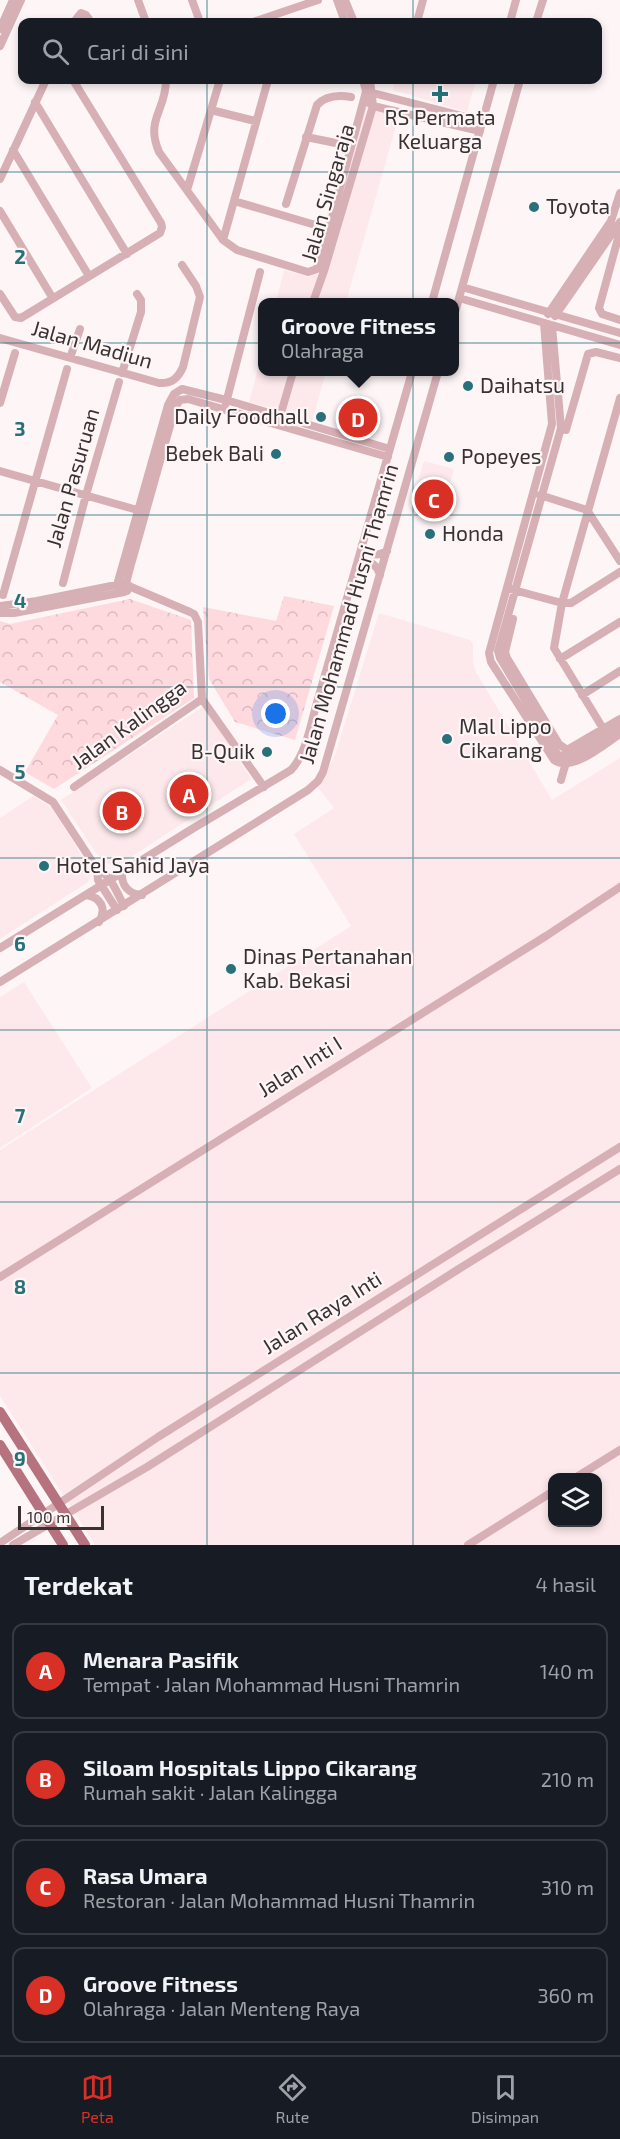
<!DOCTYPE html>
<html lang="id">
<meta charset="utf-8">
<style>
:root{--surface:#171b24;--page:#242831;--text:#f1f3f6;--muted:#9ea1a6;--line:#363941;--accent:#d93025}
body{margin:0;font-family:"Exo 2",sans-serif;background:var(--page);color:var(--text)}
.controls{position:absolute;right:18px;bottom:18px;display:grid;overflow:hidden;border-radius:12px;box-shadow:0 3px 9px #0003}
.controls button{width:54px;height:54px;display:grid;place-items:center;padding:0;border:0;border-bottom:2px solid var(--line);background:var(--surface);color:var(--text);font:30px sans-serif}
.scale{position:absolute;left:18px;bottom:15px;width:86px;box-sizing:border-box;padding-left:6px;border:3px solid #383233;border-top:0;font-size:16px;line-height:21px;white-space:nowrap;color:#383233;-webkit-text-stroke:4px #fef5f6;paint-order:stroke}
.you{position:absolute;left:276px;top:714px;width:21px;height:21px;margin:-15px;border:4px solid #fff;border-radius:50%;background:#1a73e8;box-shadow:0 0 0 9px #1a73e833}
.badge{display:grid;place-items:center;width:39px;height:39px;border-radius:50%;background:var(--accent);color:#fff;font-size:20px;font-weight:700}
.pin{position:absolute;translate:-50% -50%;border:3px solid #fff;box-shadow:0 2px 6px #0006}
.popup{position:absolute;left:258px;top:298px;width:201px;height:78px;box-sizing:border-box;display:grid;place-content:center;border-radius:12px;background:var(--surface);filter:drop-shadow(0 2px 4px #0005);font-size:20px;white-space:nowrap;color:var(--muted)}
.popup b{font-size:22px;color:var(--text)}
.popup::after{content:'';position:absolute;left:50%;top:100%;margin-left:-12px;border:12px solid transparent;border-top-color:var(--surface)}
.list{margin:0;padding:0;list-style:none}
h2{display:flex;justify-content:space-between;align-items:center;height:78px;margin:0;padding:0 24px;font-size:26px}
h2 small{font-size:20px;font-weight:400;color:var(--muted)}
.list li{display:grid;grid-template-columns:39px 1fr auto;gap:18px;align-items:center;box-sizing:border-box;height:96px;margin:0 12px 12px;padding:0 12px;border:2px solid var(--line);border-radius:12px}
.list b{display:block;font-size:22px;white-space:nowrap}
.list p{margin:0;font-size:20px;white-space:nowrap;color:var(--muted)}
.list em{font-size:20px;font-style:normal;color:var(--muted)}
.icon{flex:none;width:33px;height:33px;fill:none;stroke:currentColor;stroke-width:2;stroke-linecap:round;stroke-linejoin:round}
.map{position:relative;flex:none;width:620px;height:1545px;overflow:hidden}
.search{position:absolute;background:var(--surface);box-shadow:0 3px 9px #0003;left:18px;right:18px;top:18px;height:66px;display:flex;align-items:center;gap:15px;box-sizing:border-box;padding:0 21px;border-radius:12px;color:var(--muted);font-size:22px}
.sheet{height:510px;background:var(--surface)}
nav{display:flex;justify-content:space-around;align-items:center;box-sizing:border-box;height:84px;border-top:2px solid var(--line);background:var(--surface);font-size:16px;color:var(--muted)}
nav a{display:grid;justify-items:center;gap:3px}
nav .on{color:var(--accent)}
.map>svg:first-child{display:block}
.built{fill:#fde9ec;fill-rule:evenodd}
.forest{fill:url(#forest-crowns)}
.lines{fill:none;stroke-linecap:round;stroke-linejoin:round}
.minor{stroke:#d7b0b6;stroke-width:8}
.major{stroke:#b6727f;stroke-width:10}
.grid{fill:none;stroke:#28717a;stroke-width:1.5;stroke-opacity:0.55}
.poi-dot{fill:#28717a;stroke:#fef5f6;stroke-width:2}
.labels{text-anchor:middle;stroke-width:4.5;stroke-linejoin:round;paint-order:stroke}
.poi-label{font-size:21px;fill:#383233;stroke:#fef5f6;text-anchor:start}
.street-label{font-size:21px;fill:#383233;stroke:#fef5f6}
.grid-label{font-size:20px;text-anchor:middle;font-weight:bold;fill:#28717a;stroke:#fef5f6;stroke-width:4.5;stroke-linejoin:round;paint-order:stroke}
</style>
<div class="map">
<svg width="620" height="1545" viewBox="0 0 620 1545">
<defs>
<pattern id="forest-crowns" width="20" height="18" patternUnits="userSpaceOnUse" patternTransform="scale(1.5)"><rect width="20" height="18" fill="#fed9de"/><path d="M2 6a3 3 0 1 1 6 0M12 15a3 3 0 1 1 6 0" fill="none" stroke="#dabbbf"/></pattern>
</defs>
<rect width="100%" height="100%" fill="#fef5f6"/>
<path class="built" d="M395,80H476L467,112L393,90Z
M360,101L400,112L346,302H276L284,270L309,277Z
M262,354V372H326L312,421L249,402Z
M424,461L454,469L443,510L412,501Z
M379,613L470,640L473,644V663L476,672L552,800L620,758V1545H95L0,1396V1150L351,926L294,834L334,808L317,786L323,779L335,755ZM552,1478H598V1522H552Z
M204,706L251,779L117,866L108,864L96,853L61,800Z
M33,796L51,807L85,861L91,871V876L88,882L0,939V818Z
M24,982L92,1088L0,1148V997Z"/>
<path class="forest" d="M284,596L334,606L295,740L235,722L209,679L203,607L276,621Z
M130,599L191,620L194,698L54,789L25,772L58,715L0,682V621L10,624Z"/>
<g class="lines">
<path class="minor" d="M138,0L146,22
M192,0L200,22
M337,0L345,22
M345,0L354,22
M74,22L81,13L86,15L91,22
M253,22L318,0
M417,22L423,0
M510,22L516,0
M536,22L543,0
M0,29L13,0
M0,46L21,0
M166,80C166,111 145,119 159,152L223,240L237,250L308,272L317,269L329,229L234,201
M369,92L482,121
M35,102L127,254
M369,103L373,106L480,131
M211,110L255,121
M306,137L351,146
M13,150L89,276
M0,179L46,80
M187,190L220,80
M286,204L317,105C326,95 339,95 351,97
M0,211L52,297
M329,229L364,99L366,91L363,80
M620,231L599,308L602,314L620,320
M223,240L268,80
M462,287L620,333
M0,294L15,317L21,318L160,233L162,227L161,223L73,80
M459,298L620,345
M313,302L324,271L373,106L370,80
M432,302L494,80
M548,314L611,221L620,193
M454,316L520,80
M555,316L620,222
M544,323L552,424L489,653L491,662L554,760C572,773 604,744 620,734
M552,326L561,428L498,651L500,658L558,755L568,757L576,754L620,726
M0,338L159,383C172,384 178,378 183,367L200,297L196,286L182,265
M70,358L80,329
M122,373L141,312V300L137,294
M0,403L15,353
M226,403L260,272
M279,420L293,372
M566,430L588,354L596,352L620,358
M0,471L141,511
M540,495L587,510L620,561
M362,545C368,555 377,557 387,551
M356,569C365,557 376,562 380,575
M63,583L86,495L119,382
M510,589L562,603H571L620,572
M127,591L126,583L130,568L175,408L180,400L188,399L388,457
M118,592L117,585L168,405L174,394L182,389L226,400L390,449
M3,595L67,369
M0,606L37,601L126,583L131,587L190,612L194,614L198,622L202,699
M0,613H14L124,592
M513,619L505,652L507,658L559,744L567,750
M560,659L620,622
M582,695L620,671
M202,699L264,787
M607,735L554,648L562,603L620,398
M567,750L620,719
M0,770L53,802L97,869L98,880L117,910
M561,780L567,759
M74,787L202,699
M97,869C111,875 117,893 124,906
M122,872C121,885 128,894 142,895
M86,895C101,897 107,909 99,922
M0,948L192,829L291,770C306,754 310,727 316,706L412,372
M0,982L308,790L318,781L323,772L438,372
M0,1277L546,936L620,887
M575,1478L620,1450
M0,1543L158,1437L620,1147
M13,1545L147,1467L454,1272L620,1169
M468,1545L552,1492"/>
<path class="major" d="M0,1412L85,1545
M0,1445L63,1545"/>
</g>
<path class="grid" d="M207,0V22M413,0V22M207,80V1545M413,80V1545M0,172H620M0,343H620M0,515H620M0,687H620M0,858H620M0,1030H620M0,1202H620M0,1373H620"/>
<g class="poi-dot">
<path d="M437 85h6v6h6v6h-6v6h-6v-6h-6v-6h6z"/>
<circle cx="534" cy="207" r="6"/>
<circle cx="468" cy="386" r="6"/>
<circle cx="321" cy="417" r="6"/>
<circle cx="276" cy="454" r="6"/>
<circle cx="449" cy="457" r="6"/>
<circle cx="430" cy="534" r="6"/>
<circle cx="447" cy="739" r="6"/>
<circle cx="267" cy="752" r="6"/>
<circle cx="44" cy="866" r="6"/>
<circle cx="231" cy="969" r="6"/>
</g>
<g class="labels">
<g class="poi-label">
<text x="440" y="125" text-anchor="middle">RS Permata<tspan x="440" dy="24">Keluarga</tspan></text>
<text x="546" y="214">Toyota</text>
<text x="480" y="393">Daihatsu</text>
<text x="309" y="424" text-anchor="end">Daily Foodhall</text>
<text x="264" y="461" text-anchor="end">Bebek Bali</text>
<text x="461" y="464">Popeyes</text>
<text x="442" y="541">Honda</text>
<text x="459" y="734">Mal Lippo<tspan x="459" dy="24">Cikarang</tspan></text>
<text x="255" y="759" text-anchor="end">B-Quik</text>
<text x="56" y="873">Hotel Sahid Jaya</text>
<text x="243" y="964">Dinas Pertanahan<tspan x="243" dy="24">Kab. Bekasi</tspan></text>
</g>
<g class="street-label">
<text transform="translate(328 193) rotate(-74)" y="7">Jalan Singaraja</text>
<text transform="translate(92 345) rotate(16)" y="7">Jalan Madiun</text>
<text transform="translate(73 478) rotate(-74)" y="7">Jalan Pasuruan</text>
<text transform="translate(349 614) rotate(-74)" y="7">Jalan Mohammad Husni Thamrin</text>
<text transform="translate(129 725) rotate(-36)" y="7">Jalan Kalingga</text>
<text transform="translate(300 1067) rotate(-32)" y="7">Jalan Inti I</text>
<text transform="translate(322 1313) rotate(-32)" y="7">Jalan Raya Inti</text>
</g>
</g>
<g class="grid-label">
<text x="20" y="264">2</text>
<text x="20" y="436">3</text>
<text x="20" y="608">4</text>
<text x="20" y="779">5</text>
<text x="20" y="951">6</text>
<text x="20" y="1123">7</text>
<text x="20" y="1294">8</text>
<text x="20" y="1466">9</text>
</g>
</svg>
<div class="controls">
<button><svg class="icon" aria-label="layers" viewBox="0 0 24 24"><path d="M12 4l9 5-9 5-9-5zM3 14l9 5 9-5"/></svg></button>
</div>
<div class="scale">100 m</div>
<div class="you"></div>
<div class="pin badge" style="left:189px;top:794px">A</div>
<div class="pin badge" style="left:122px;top:811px">B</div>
<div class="pin badge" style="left:434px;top:499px">C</div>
<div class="pin badge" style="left:358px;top:418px">D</div>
<div class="popup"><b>Groove Fitness</b>Olahraga</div>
<div class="search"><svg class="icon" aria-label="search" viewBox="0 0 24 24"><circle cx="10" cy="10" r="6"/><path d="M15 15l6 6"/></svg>Cari di sini</div>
</div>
<section class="sheet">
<h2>Terdekat<small>4 hasil</small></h2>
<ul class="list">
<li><span class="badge">A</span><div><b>Menara Pasifik</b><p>Tempat · Jalan Mohammad Husni Thamrin</p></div><em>140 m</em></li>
<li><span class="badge">B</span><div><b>Siloam Hospitals Lippo Cikarang</b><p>Rumah sakit · Jalan Kalingga</p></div><em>210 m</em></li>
<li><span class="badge">C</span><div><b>Rasa Umara</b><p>Restoran · Jalan Mohammad Husni Thamrin</p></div><em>310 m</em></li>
<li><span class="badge">D</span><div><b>Groove Fitness</b><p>Olahraga · Jalan Menteng Raya</p></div><em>360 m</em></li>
</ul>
</section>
<nav>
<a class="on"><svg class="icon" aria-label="map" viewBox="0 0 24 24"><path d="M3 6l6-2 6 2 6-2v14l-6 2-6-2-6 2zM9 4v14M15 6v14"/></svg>Peta</a>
<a><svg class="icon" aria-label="directions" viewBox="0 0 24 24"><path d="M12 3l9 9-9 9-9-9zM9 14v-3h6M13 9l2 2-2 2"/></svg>Rute</a>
<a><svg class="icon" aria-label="saved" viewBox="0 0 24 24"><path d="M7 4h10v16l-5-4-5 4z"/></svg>Disimpan</a>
</nav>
